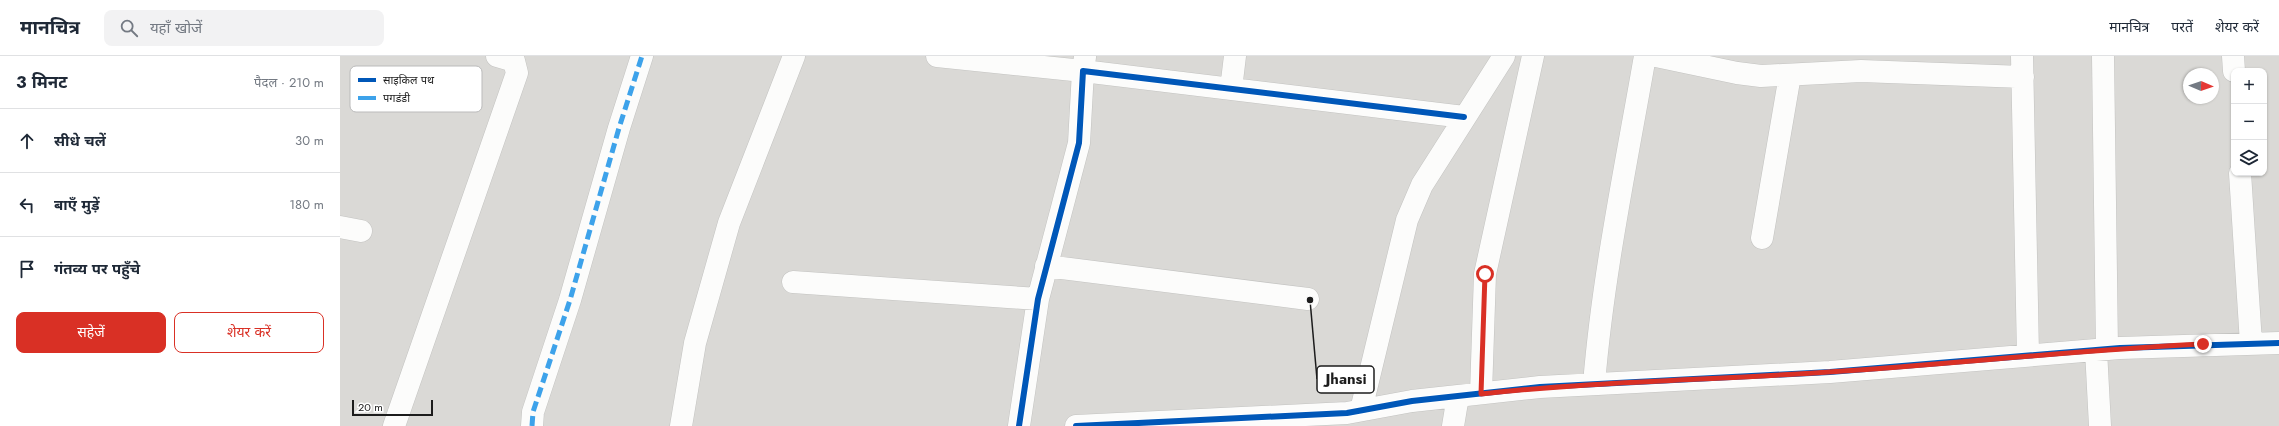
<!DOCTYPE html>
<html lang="hi">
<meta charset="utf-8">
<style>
:root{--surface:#fff;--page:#f2f2f3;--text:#1f2937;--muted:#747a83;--line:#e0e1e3;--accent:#d93025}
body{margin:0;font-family:Jost,"Noto Sans Devanagari",sans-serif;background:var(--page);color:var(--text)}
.controls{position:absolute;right:12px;top:12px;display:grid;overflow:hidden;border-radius:8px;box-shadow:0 1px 3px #0004}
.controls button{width:36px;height:36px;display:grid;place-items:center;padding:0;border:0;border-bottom:1px solid var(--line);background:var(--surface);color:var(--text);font:20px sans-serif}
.compass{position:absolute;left:1843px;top:12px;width:36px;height:36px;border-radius:50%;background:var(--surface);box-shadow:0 1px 3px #0004;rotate:92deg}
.scale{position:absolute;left:12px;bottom:10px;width:81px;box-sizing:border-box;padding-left:4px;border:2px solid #1c1c1c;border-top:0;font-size:11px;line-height:14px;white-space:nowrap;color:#1c1c1c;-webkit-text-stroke:3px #fff;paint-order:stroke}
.stop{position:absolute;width:12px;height:12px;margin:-9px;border:3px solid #d93025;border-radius:50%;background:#fff}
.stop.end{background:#d93025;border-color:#fff;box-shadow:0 1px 4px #0008}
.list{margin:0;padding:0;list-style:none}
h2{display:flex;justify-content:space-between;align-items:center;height:52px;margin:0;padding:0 16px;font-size:17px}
h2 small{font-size:13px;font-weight:400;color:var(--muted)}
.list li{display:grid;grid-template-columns:26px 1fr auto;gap:12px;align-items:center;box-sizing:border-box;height:64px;padding:0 16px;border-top:1px solid var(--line)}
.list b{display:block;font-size:15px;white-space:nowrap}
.list em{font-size:13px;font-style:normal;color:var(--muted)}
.actions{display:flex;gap:8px;padding:12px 16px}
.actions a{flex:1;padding:9px 0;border:1px solid var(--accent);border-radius:8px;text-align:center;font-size:14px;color:var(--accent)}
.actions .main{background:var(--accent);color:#fff}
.icon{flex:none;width:22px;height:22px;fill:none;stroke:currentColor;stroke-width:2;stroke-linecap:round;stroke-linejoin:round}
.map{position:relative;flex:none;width:1939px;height:370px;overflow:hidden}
header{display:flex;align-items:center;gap:24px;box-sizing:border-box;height:56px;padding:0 20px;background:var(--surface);border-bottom:1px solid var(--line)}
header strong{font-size:19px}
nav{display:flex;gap:22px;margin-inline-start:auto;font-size:14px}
.search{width:280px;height:36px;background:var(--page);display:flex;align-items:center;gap:10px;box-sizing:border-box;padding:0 14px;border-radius:8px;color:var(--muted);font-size:15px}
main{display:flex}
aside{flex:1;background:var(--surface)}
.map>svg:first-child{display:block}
.residential{fill:#dad9d6;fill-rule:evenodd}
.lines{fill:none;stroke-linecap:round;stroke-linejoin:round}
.minor-casing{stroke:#c3c3c1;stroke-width:23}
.minor{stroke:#fcfcfb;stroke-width:22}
.quiet{stroke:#3da2ea;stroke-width:5;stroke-dasharray:10 5;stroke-linecap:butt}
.cycleway-casing{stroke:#fff;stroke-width:8}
.cycleway{stroke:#0057b8;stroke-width:6}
.route{stroke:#d93025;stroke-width:5}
.key{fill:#fff;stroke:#bbb;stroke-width:1}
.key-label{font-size:11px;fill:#1c1c1c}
.leader{fill:none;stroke:#1c1c1c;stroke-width:1.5}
.callout-dot{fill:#1c1c1c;stroke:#fff;stroke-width:1.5}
.callout{fill:#fff;stroke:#1c1c1c;stroke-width:1.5}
.callout-label{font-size:15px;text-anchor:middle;font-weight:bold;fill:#1c1c1c}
</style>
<header>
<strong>मानचित्र</strong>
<div class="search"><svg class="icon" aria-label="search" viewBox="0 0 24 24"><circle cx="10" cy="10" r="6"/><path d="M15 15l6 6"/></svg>यहाँ खोजें</div>
<nav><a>मानचित्र</a><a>परतें</a><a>शेयर करें</a></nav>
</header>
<main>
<aside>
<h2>3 मिनट<small>पैदल · 210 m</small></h2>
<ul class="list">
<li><svg class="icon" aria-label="ahead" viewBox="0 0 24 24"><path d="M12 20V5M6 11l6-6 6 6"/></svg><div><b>सीधे चलें</b></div><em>30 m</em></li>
<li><svg class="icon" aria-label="left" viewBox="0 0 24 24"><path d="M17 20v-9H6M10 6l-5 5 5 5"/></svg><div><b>बाएँ मुड़ें</b></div><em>180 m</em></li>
<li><svg class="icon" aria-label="arrive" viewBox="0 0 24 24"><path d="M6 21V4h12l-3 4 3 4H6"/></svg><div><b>गंतव्य पर पहुँचे</b></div></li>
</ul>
<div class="actions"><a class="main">सहेजें</a><a>शेयर करें</a></div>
</aside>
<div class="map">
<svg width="1939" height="370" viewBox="0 0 1939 370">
<rect width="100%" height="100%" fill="#ebeae5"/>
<path class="residential" d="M0,0H1939V370H0ZM1894,15H1924V117H1894ZM1849,18H1873V42H1849Z"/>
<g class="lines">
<defs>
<path id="minor" d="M597,0L743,15L745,1
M1316,0L1397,17L1421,20L1521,15L1683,21
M1682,0L1688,299
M1763,0L1767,293
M1893,0L1894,15
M891,33L895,0
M1900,117L1911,287
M0,171L21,175
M1422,182L1450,19
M706,210L968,243
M453,226L698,243
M1756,294L1760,370
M1254,328C1263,218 1286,109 1305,0
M1141,337L1145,218L1193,0
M1021,354L1067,164L1082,129L1164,0
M54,370L177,17L174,5L157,0
M192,370L193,356L230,244L279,72L302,0
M341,370L355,287L389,167L454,0
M679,370L698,243L739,87L743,15L1124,61
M736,370L1007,357L1072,345L1200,331L1490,316L1780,292L1939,287
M1113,370L1118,340"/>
</defs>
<use href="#minor" class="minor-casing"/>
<use href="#minor" class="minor"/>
<path class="quiet" d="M192,370L193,356L230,244L279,72L302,0"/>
<defs>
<path id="cycleway" d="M679,370L698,243L739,87L743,15L1124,61
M736,370L1007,357L1072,345L1200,331L1490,316L1780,292L1939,287"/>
</defs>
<use href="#cycleway" class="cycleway-casing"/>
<use href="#cycleway" class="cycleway"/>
</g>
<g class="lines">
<path class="route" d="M1145,218L1141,338C1257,325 1373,324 1489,316C1614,308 1738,294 1863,288"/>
</g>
<rect x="10" y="10" width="132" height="46" rx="6" class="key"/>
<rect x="18" y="22" width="18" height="4" fill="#0057b8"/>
<rect x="18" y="40" width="18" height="4" fill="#3da2ea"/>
<g class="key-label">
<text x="43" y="28">साइकिल पथ</text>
<text x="43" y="46">पगडंडी</text>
</g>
<path class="leader" d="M970 244L977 323"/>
<circle class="callout-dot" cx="970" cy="244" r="4"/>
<rect class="callout" x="977" y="310" width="57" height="27" rx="4"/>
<g class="callout-label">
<text x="1006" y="328">Jhansi</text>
</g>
</svg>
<div class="controls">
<button>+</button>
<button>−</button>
<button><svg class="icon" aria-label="layers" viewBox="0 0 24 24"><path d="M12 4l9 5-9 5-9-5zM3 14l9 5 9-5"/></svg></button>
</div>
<svg class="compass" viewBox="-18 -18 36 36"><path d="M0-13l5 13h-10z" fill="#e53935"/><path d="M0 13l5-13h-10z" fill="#747a83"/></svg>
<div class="scale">20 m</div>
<div class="stop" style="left:1145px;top:218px"></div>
<div class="stop end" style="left:1863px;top:288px"></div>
</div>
</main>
